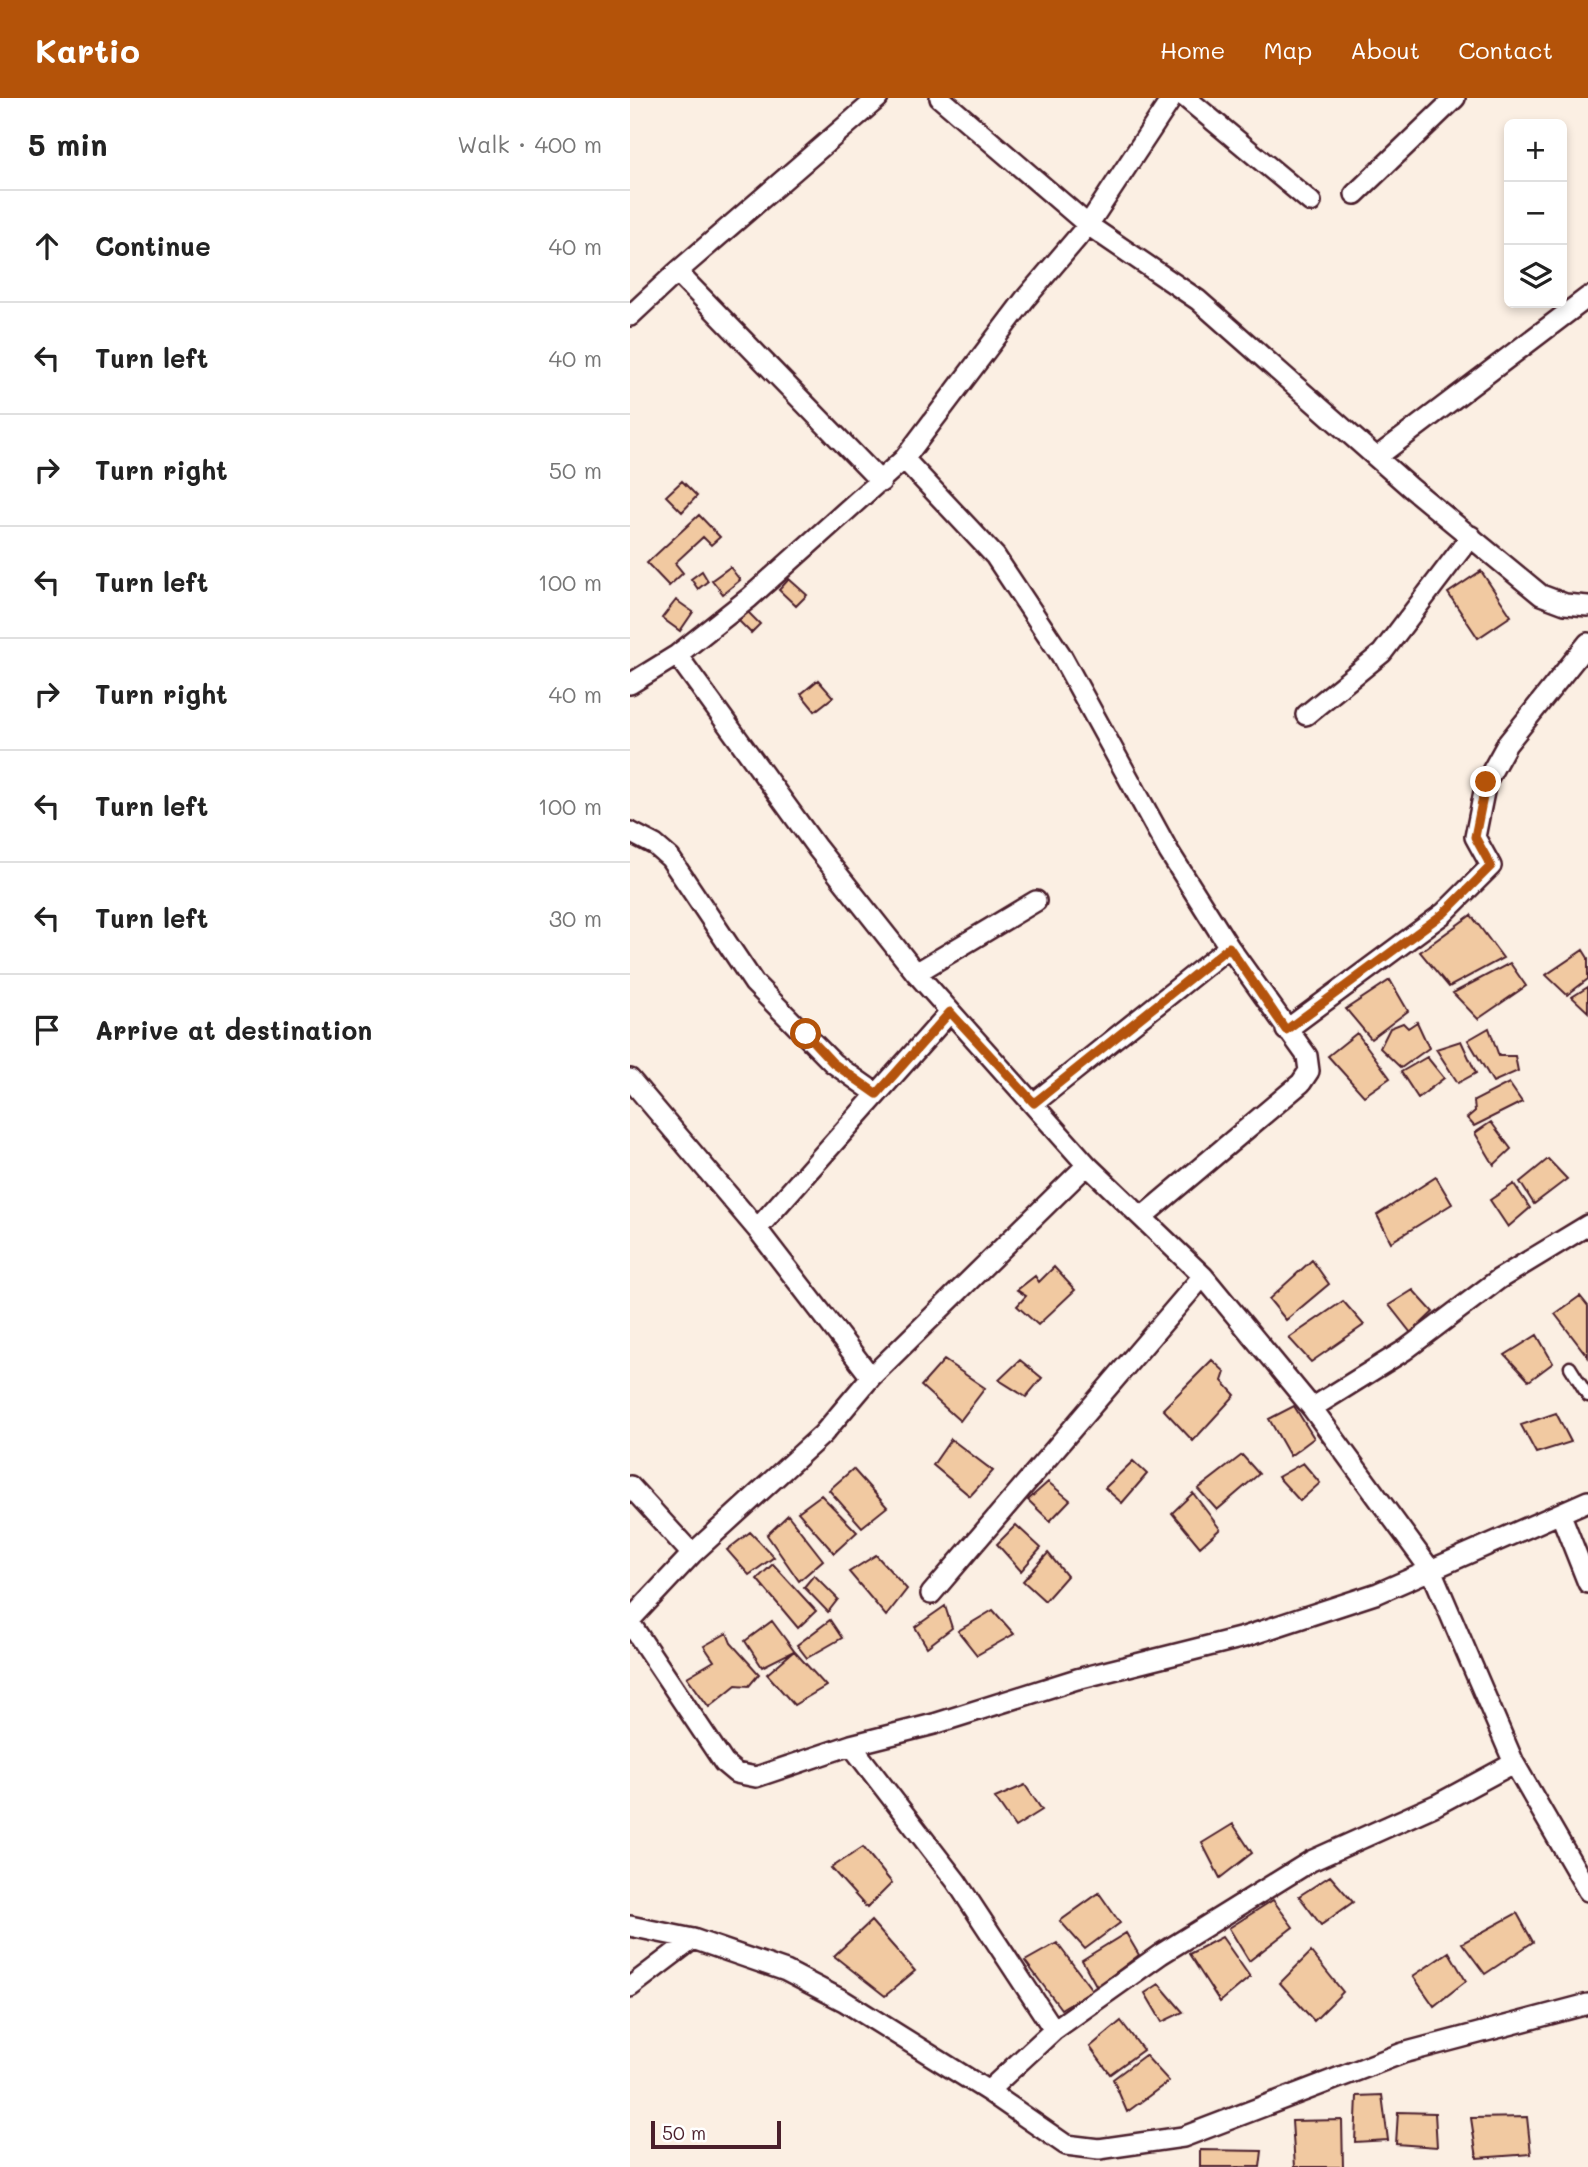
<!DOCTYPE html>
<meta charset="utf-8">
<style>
:root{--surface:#fff;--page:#f2f2f2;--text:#222;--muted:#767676;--line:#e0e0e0;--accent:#b45309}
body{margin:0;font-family:Mali,sans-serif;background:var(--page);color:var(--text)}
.controls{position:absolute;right:21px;top:21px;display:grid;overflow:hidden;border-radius:10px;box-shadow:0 4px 10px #0003}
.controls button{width:63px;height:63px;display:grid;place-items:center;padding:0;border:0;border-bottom:2px solid var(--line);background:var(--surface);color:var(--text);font:35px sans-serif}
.scale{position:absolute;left:21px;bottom:18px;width:130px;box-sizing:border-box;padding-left:7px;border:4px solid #4a1f2b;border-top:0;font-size:19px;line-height:24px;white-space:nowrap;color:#4a1f2b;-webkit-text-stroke:5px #fff;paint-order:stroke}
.stop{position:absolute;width:21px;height:21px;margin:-16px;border:5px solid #b45309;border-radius:50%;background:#fff}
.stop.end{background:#b45309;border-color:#fff;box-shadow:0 2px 7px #0008}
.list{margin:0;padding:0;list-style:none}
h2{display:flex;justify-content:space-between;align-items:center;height:91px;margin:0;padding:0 28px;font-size:30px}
h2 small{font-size:23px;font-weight:400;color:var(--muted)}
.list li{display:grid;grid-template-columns:46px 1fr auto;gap:21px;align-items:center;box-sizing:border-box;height:112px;padding:0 28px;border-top:2px solid var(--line)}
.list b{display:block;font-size:26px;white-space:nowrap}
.list em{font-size:23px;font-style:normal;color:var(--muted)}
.icon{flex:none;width:38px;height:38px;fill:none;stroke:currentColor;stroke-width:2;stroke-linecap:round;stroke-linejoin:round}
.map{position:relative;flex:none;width:958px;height:2069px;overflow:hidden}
header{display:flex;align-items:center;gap:42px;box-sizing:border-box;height:98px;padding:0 35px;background:var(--accent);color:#fff}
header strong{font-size:33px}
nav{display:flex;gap:38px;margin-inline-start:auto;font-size:24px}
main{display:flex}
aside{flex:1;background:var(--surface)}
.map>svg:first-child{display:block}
.building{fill:#f1c9a1;stroke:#4a1f2b;stroke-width:2}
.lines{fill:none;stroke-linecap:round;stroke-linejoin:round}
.lane-casing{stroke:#4a1f2b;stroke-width:15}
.street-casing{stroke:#4a1f2b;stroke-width:24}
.lane{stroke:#fff;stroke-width:10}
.street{stroke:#fff;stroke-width:19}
.route{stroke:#b45309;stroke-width:9}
</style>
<header>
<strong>Kartio</strong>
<nav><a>Home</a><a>Map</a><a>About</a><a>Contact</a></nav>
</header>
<main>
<aside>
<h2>5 min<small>Walk · 400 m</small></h2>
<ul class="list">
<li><svg class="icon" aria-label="ahead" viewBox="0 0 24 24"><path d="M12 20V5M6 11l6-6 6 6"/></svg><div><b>Continue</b></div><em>40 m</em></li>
<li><svg class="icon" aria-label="left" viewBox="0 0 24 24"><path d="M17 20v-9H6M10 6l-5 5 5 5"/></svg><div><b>Turn left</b></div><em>40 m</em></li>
<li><svg class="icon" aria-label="right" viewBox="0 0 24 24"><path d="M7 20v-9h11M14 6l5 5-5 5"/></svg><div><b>Turn right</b></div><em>50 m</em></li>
<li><svg class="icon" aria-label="left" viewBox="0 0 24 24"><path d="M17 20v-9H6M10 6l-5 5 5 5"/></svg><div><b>Turn left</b></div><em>100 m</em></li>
<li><svg class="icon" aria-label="right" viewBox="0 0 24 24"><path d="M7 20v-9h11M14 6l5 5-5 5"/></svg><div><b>Turn right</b></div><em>40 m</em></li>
<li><svg class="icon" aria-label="left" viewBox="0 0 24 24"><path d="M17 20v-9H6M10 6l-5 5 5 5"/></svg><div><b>Turn left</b></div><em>100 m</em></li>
<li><svg class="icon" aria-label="left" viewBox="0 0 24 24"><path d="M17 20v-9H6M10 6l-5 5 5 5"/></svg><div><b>Turn left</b></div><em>30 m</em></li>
<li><svg class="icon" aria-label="arrive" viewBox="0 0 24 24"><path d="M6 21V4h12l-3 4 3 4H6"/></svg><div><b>Arrive at destination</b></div></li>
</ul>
</aside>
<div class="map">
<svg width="958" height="2069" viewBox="0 0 958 2069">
<rect width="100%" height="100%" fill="#fbefe3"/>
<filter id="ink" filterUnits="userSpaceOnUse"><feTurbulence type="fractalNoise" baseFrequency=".0143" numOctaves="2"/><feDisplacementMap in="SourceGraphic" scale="14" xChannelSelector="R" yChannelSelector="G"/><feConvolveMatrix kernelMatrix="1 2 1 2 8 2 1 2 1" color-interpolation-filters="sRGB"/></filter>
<g filter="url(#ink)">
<path class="building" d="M52,383L67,398L52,414L36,398Z
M69,417L90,439L81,447L73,439L45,465L53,475L39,488L17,465Z
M100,469L110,482L93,496L82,482Z
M72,473L78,483L68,491L61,481Z
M851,473L881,518L848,540L818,495Z
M159,481L177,497L166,508L149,492Z
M46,502L63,514L50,533L32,520Z
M115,511L130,526L121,535L106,520Z
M188,582L203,599L185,613L171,596Z
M841,817L873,860L819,889L790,854Z
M953,852L958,860V881L937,897L916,877Z
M880,865L896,888L848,921L823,895Z
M760,882L778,913L741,941L716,911Z
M958,889V914L942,899Z
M787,924L799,950L771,970L750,950L760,930L773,925L778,930Z
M859,930L869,958H885L888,973L863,984L838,942Z
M727,935L760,980L734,998L698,958Z
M831,943L846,975L828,985L806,951Z
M797,959L814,980L788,1000L771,974Z
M879,985L892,1004L844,1028L837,1020L845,1013L844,1003Z
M861,1024L881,1051L864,1067L845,1035Z
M918,1061L937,1081L904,1106L890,1084Z
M806,1079L822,1106L761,1144L747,1117Z
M884,1086L900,1110L878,1129L860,1102Z
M682,1162L699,1186L656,1222L639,1201Z
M424,1169L445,1192L408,1227L387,1208L396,1198L387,1192L405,1178L409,1184Z
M783,1192L803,1214L781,1235L759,1207Z
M950,1198L958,1208V1259L925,1216Z
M713,1203L734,1227L681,1264L659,1240Z
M907,1237L923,1265L899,1283L875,1257Z
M314,1262L355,1290L330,1323L291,1288Z
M390,1262L412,1280L396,1299L369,1282Z
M582,1262L595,1274L592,1283L605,1297L563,1343L533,1311Z
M664,1308L684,1340L660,1358L639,1321Z
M926,1315L941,1344L906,1355L891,1327Z
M321,1341L363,1373L340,1398L303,1367Z
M612,1357L629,1376L587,1412L568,1391Z
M503,1363L517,1376L492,1405L475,1390Z
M673,1365L690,1385L670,1403L648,1379Z
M223,1371L257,1409L232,1429L199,1392Z
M418,1384L440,1402L420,1423L398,1402Z
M563,1395L590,1431L570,1449L542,1415Z
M191,1397L227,1434L204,1455L168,1414Z
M158,1417L193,1462L169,1483L137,1437Z
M386,1427L411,1450L391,1473L367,1446Z
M120,1434L144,1459L119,1477L97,1452Z
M418,1455L437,1478L415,1503L393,1483Z
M246,1457L277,1491L256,1518L219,1474Z
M143,1466L186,1513L168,1530L127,1481Z
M184,1477L208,1501L198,1514L174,1489Z
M315,1508L322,1530L297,1549L285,1529Z
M363,1512L384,1536L347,1557L328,1533Z
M200,1522L212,1540L177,1560L167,1547Z
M142,1523L164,1553L132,1569L115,1543Z
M97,1535L101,1545L129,1576L119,1588L106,1587L79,1609L57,1579L84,1563L74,1548Z
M164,1553L196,1588L164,1607L137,1576Z
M395,1687L412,1712L385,1729L365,1700Z
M603,1726L622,1755L590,1780L572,1745Z
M233,1749L262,1785L237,1810L201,1770Z
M700,1778L723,1804L691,1827L669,1798Z
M469,1795L490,1825L455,1851L430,1823Z
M643,1802L663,1829L619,1863L599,1830Z
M887,1815L903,1844L855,1876L832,1845Z
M241,1823L285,1873L255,1898L204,1858Z
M496,1835L509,1857L467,1889L452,1862Z
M592,1839L620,1879L590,1904L559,1856Z
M427,1845L462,1892L431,1911L395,1863Z
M681,1854L713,1894L684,1923L650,1885Z
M819,1854L836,1883L804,1908L783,1878Z
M529,1886L553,1914L532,1924L515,1895Z
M491,1923L513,1952L480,1976L460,1949Z
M515,1957L539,1983L497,2014L483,1981Z
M752,1997L758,2042L725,2044L727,1998Z
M768,2014L805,2015L807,2049L766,2046Z
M897,2019L901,2056L847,2060L841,2020Z
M712,2022L713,2069H665L662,2023Z
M570,2052L632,2053L630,2069H570Z"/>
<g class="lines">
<defs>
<path id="lane" d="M940,1269L958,1298"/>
<path id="street" d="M310,0L458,127L568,202L781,390L911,497L935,506L958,508
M556,0L681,104
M725,96L825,0
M47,174L251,384
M0,218L47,174L248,0
M747,359L958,199
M274,361L365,458L431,557L539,754L599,849L677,958L679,973L671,985L512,1119
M47,557L187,750L286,875L457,1067L573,1178L682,1310L802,1474L884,1665L958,1793
M0,586L47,557L119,500L274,361L395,201L458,127L542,0
M676,617L752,555L841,438
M0,734L25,747L40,760L124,885L203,965L247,996
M286,875L406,803
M656,932L814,815L861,768L845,739L856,684L877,646L958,545
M0,981L127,1131L241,1279
M404,1005L599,849
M127,1131L320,914
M682,1310L775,1252L869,1181L958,1127
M0,1388L62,1456
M931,1417L958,1485
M301,1496L573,1178
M0,1522L62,1456L193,1336L241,1279L457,1067
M0,1525L94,1665L106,1675L126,1679L221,1647L304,1626L447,1581L614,1539L748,1495L958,1403
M221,1647L326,1783L424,1932
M0,1828L63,1841L156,1873L214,1903L358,1993L436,2047L469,2051L553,2039L773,1955L958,1906
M0,1889L63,1841
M358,1993L424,1932L531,1856L681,1763L806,1707L884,1665"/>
</defs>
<use href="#lane" class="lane-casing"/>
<use href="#street" class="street-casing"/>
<use href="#lane" class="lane"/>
<use href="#street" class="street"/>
</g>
</g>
<g class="lines" filter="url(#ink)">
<path class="route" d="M176,936L203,965L247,996L320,914L404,1005L599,849L656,932L814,815L861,768L845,739L856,684"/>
</g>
</svg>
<div class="controls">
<button>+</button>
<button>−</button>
<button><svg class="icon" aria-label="layers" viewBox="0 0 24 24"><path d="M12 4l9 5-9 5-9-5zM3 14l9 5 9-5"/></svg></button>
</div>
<div class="scale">50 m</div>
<div class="stop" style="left:176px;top:936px"></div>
<div class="stop end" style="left:856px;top:684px"></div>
</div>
</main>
